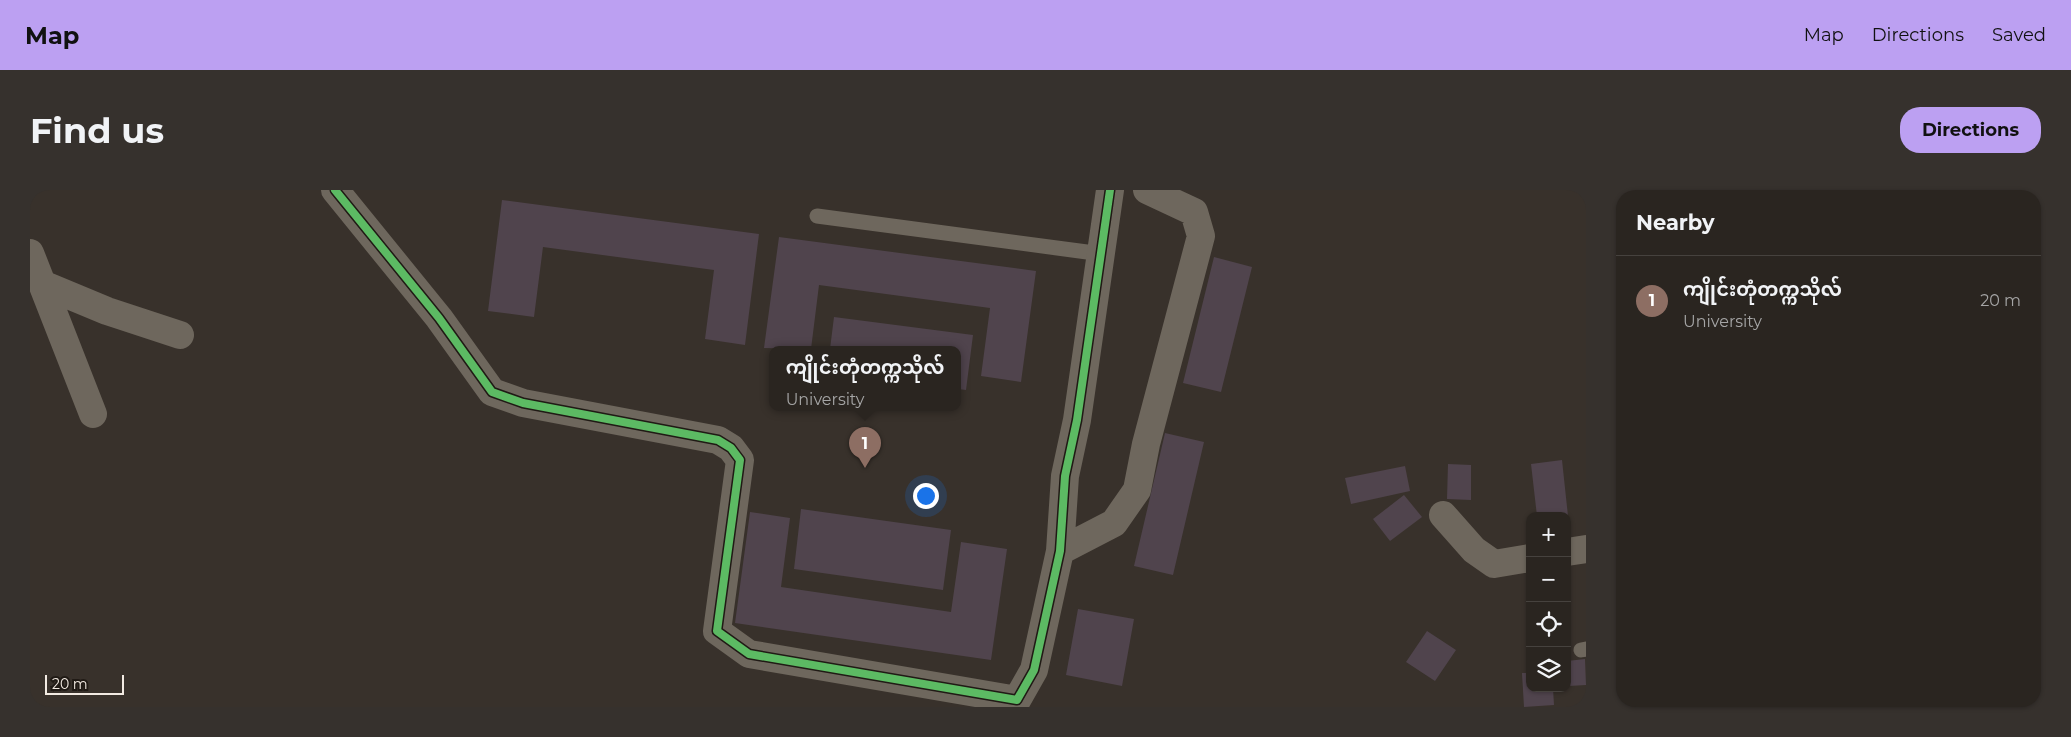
<!DOCTYPE html>
<meta charset="utf-8">
<style>
:root{--surface:#2a2520;--page:#36312d;--text:#f1f3f6;--muted:#a5a5a5;--line:#46423e;--accent:#bca0f2}
body{margin:0;font-family:Montserrat,"Noto Sans Myanmar",sans-serif;background:var(--page);color:var(--text)}
.controls{position:absolute;right:15px;bottom:15px;display:grid;overflow:hidden;border-radius:10px;box-shadow:0 1px 4px #0004}
.controls button{width:45px;height:45px;display:grid;place-items:center;padding:0;border:0;border-bottom:1px solid var(--line);background:var(--surface);color:var(--text);font:25px sans-serif}
.scale{position:absolute;left:15px;bottom:12px;width:79px;box-sizing:border-box;padding-left:5px;border:2px solid #f2eae2;border-top:0;font-size:14px;line-height:18px;white-space:nowrap;color:#f2eae2;-webkit-text-stroke:4px #201a15;paint-order:stroke}
.you{position:absolute;left:895px;top:305px;width:18px;height:18px;margin:-12px;border:4px solid #fff;border-radius:50%;background:#1a73e8;box-shadow:0 0 0 8px #1a73e833}
.badge{display:grid;place-items:center;width:32px;height:32px;border-radius:50%;background:var(--accent);color:#fff;font-size:16px;font-weight:700}
.pin{position:absolute;translate:-50% -41px;filter:drop-shadow(0 1px 2px #0008)}
.pin::after{content:'';position:absolute;top:26px;width:18px;height:15px;background:inherit;clip-path:polygon(0 0,100% 0,50% 100%)}
.popup{position:absolute;left:739px;top:156px;width:192px;height:65px;box-sizing:border-box;display:grid;place-content:center;border-radius:10px;background:var(--surface);filter:drop-shadow(0 1px 4px #0005);font-size:16px;white-space:nowrap;color:var(--muted)}
.popup b{font-size:19px;color:var(--text)}
.popup::after{content:'';position:absolute;left:50%;top:100%;margin-left:-10px;border:10px solid transparent;border-top-color:var(--surface)}
.list{margin:0;padding:0;list-style:none}
h2{display:flex;justify-content:space-between;align-items:center;height:65px;margin:0;padding:0 20px;font-size:21px}
h2 small{font-size:16px;font-weight:400;color:var(--muted)}
.list li{display:grid;grid-template-columns:32px 1fr auto;gap:15px;align-items:center;box-sizing:border-box;height:90px;padding:0 20px;border-top:1px solid var(--line)}
.list b{display:block;font-size:19px;white-space:nowrap}
.list p{margin:0;font-size:16px;white-space:nowrap;color:var(--muted)}
.list em{font-size:16px;font-style:normal;color:var(--muted)}
.icon{flex:none;width:28px;height:28px;fill:none;stroke:currentColor;stroke-width:2;stroke-linecap:round;stroke-linejoin:round}
.map{position:relative;flex:none;width:1556px;height:517px;overflow:hidden;border-radius:20px}
header{display:flex;align-items:center;gap:30px;box-sizing:border-box;height:70px;padding:0 25px;background:var(--accent);color:#111}
header strong{font-size:24px}
nav{display:flex;gap:28px;margin-inline-start:auto;font-size:18px}
.intro{display:flex;align-items:center;justify-content:space-between;box-sizing:border-box;height:120px;padding:0 30px}
h1{margin:0;font-size:35px}
.button{padding:12px 22px;border-radius:20px;background:var(--accent);color:#111;font-size:18px;font-weight:700}
main{display:flex;gap:30px;padding:0 30px}
aside{flex:1;background:var(--surface);border-radius:20px;box-shadow:0 1px 4px #0004}
.map>svg:first-child{display:block}
.building{fill:#50444d}
.lines{fill:none;stroke-linecap:round;stroke-linejoin:round}
.lane{stroke:#6e675d;stroke-width:15}
.street{stroke:#6e675d;stroke-width:28}
.cycleway-casing{stroke:#201a15;stroke-width:11}
.cycleway{stroke:#5cba63;stroke-width:8}
</style>
<header>
<strong>Map</strong>
<nav><a>Map</a><a>Directions</a><a>Saved</a></nav>
</header>
<div class="intro"><h1>Find us</h1><a class="button">Directions</a></div>
<main>
<div class="map">
<svg width="1556" height="517" viewBox="0 0 1556 517">
<rect width="100%" height="100%" fill="#38312b"/>
<path class="building" d="M472,10L729,44L715,155L675,149L684,80L513,57L504,127L458,121Z
M749,47L1006,81L991,192L951,186L960,118L789,95L781,159L734,158Z
M1184,67L1222,77L1191,202L1153,193Z
M804,127L943,145L936,200L928,199V159H800Z
M1135,243L1174,252L1143,385L1104,376Z
M1532,270L1538,326H1507L1501,274Z
M1418,274L1441,275V310L1417,309Z
M1375,276L1380,301L1321,314L1315,288Z
M1374,305L1392,327L1360,351L1343,329Z
M771,319L921,340L913,400L764,379Z
M720,322L760,328L751,397L921,422L931,352L977,359L961,470L705,433Z
M1537,329L1540,341H1537Z
M1048,419L1104,429L1092,496L1036,485Z
M1397,441L1426,460L1405,491L1376,472Z
M1555,469L1556,495L1539,496L1537,471Z
M1492,483H1500V498H1523L1524,515L1494,517Z"/>
<g class="lines">
<path class="lane" d="M787,26L1072,64
M1551,460L1556,459"/>
<path class="street" d="M305,0L409,128L462,202L493,213L688,250L701,258L710,270L687,441L719,464L987,510L1004,480L1030,361L1035,286L1047,230L1080,0
M0,63L63,224
M12,94L77,121L150,145
M1413,325L1444,360L1464,374L1500,368
M1030,361L1084,333L1107,300L1116,254L1171,46L1164,22L1117,0
M1537,362L1556,359"/>
<defs>
<path id="cycleway" d="M305,0L409,128L462,202L493,213L688,250L701,258L710,270L687,441L719,464L987,510L1004,480L1030,361L1035,286L1047,230L1080,0"/>
</defs>
<use href="#cycleway" class="cycleway-casing"/>
<use href="#cycleway" class="cycleway"/>
</g>
</svg>
<div class="controls">
<button>+</button>
<button>−</button>
<button><svg class="icon" aria-label="locate" viewBox="0 0 24 24"><circle cx="12" cy="12" r="6"/><path d="M12 2v4M12 18v4M2 12h4M18 12h4"/></svg></button>
<button><svg class="icon" aria-label="layers" viewBox="0 0 24 24"><path d="M12 4l9 5-9 5-9-5zM3 14l9 5 9-5"/></svg></button>
</div>
<div class="scale">20 m</div>
<div class="you"></div>
<div class="pin badge" style="left:835px;top:278px;background:#8d6e63">1</div>
<div class="popup"><b>ကျိုင်းတုံတက္ကသိုလ်</b>University</div>
</div>
<aside>
<h2>Nearby<small></small></h2>
<ul class="list">
<li><span class="badge" style="background:#8d6e63">1</span><div><b>ကျိုင်းတုံတက္ကသိုလ်</b><p>University</p></div><em>20 m</em></li>
</ul>
</aside>
</main>
